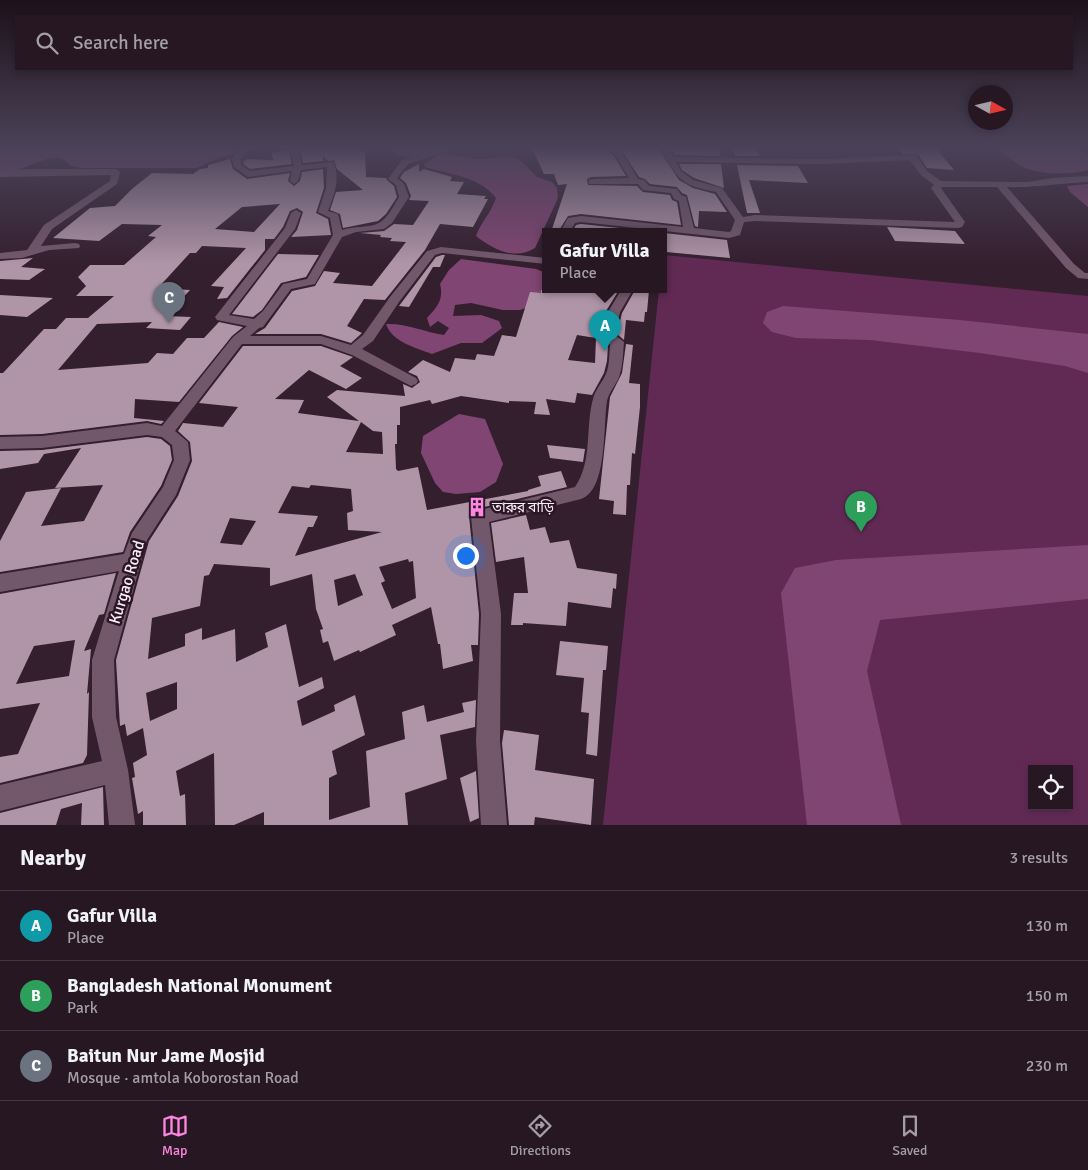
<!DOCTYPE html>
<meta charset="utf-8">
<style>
:root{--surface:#271723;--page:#332430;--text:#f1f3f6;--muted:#a49fa6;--line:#433641;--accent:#fd86e2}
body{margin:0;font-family:Signika,"Noto Sans Bengali",sans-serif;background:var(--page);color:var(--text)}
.controls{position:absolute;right:15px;bottom:15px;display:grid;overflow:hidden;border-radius:0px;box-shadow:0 2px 8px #0003}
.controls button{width:45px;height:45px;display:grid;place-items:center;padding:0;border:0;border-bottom:1px solid var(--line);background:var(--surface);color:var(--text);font:25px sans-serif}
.compass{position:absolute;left:968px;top:85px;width:45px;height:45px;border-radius:50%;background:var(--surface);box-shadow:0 2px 8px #0003;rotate:98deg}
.you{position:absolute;left:465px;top:555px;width:18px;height:18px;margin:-12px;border:4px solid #fff;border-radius:50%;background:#1a73e8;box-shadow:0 0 0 8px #1a73e833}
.badge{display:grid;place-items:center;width:32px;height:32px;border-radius:50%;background:var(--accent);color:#fff;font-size:16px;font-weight:700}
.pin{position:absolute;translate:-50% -41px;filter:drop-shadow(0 1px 2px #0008)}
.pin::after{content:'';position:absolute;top:26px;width:18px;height:15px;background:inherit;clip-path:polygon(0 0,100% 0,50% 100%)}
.popup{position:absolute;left:542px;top:228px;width:125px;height:65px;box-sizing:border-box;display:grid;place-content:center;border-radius:0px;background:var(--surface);filter:drop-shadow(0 1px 4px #0005);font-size:16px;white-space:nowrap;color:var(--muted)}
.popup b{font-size:19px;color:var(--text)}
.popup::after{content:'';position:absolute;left:50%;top:100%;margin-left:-10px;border:10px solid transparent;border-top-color:var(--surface)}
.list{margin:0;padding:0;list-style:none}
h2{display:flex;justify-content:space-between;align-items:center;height:65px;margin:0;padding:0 20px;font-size:21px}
h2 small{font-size:16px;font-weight:400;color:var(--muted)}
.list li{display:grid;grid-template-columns:32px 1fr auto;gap:15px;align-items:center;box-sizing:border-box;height:70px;padding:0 20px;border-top:1px solid var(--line)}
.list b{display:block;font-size:19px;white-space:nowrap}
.list p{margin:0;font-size:16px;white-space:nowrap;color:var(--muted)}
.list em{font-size:16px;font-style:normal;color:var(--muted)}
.icon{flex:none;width:28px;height:28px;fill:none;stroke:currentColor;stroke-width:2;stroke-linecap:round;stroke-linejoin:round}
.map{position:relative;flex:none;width:1088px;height:825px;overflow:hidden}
.search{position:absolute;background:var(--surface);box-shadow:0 2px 8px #0003;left:15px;right:15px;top:15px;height:55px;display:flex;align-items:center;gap:12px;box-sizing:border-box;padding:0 18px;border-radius:0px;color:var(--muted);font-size:19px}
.sheet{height:275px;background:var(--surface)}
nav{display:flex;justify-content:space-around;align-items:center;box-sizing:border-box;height:70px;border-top:1px solid var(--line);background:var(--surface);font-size:14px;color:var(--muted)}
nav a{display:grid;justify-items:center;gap:2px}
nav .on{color:var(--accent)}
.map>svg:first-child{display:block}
.green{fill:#612a55;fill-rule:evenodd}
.water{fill:#814573}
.building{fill:#b095a8;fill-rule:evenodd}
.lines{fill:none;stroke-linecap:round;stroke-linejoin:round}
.minor{fill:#73586c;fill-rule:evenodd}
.labels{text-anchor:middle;stroke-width:5;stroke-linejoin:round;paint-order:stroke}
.poi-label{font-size:14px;fill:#fceef8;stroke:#2a1625;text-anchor:start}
.near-street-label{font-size:16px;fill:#fceef8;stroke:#2a1625}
</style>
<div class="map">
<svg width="1088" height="825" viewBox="0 0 1088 825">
<rect width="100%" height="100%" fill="#341f2f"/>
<path class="green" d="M664,255L1088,296V825H603L659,290H664ZM1032,769H1069V806H1032Z"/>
<path class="water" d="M2,148L237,149L232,154L218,158L197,168H81L69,165C59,148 32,166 20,169C14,171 7,172 0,172V150Z
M387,149H434C419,158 403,160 387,149Z
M999,149H1079L1088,155V170C1072,175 1036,175 1021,166C1013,161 1006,154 999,149Z
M444,154L477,159L508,157L519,159L537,177L552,182L557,188L558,198L535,248C514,261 493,249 476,236C481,222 491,213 496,198C481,177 448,174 425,167L424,164L438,155Z
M1088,184V207L1070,192L1067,186Z
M461,259L536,269L546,273V290H553L536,304L520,310H503L471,303L455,305L453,316L481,315L499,321L502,328L482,343H461L432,354C416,348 392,342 386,324C405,323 425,332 444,335L449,328L438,321L430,327L427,318C437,307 444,300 440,284L449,270Z
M783,306L960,320L1088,334V373L1065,366L980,353L870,340L796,338L772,332L763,323L767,312Z
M459,414L485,419L503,464L496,482L480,492L456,494L443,492L435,483L421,453L423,436Z
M1088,545V599L880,620L867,671L901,825H807L781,593L795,568L836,560Z"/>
<path class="building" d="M354,148L365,152L366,177L386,178L387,180L394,186L397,197L386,214L378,221L343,228L340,214L330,210L336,192L363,190L337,169L334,160L328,161L323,156V161L303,163L300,149Z
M532,148H604L614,156L626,176L591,177L587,179L588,185L637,186L643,192L670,195L672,200L677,202L681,225L581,214L568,216L558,232H551L567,184L558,185L554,174H544Z
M620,148H658L679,180L693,188L715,194L727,212L699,211L698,227L695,226L687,195L682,193L677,187L650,184L645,179L639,177Z
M671,148H720V156L675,155Z
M733,148H756L760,156H735Z
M897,148H936L954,170L927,168L918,154H903Z
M285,151H289L292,164L250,169L244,165L243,162L247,159L273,160L272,153Z
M230,159L233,169L247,179L290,173L288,181L294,186L300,181L302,172L323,169L324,188L316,213L328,219L331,235L291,237L297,230L303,212L297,208L290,211L283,227L274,239H265V250L227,298L217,299L224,287L211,286L246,248L202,246L196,253H190L158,288L190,290L166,316L191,317L180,330L146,328L152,322L97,324L58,370L148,363L157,353L173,354L187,338H204L219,322L243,327L232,336L179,402L135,399L134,418L164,421L161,424L147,421L42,434L0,435V373H3L44,329H56L66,318H88L114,296H76L86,286L78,277L90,265H124L156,237L148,236L162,225L122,224L99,241L53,238L90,208L115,206L133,188L152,173L193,174L200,169L208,168V165ZM280,204L254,232L215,229L242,207Z
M419,164V172L424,169L452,177L450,181L464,182L457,194L486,196L484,199H488L473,227L440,224L425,250L385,300L364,299L347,326L362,333L351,343L321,334H255L265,328L292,291L315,286L324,271L340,273L333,283L372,286L406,242L390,241L392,238L380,237L381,235L360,233L384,231L394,224L413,225L429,201L409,200L411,196L406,183L400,178L404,172Z
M679,164H721L724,188L694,178L682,170Z
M737,165L798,166L808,183L749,180L760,213H747Z
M581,224L658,232H572L576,225Z
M887,227L955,231L965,244L895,241Z
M664,233L727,240L730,258L666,252Z
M278,254L319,255L306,277L281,283L262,310L253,317L232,314Z
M442,255H445L440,267H433L409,307L399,306L436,257Z
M33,258L21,267L45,269L29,280L0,279V261Z
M541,290H619L606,311L599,336L608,345L607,361L604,373L592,395L577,393L575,403L546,399L550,415L534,414L536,402L509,401V403L461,396L432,404L430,400L400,407V425H397V444H395L396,469L398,471L418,467L427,510L528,491V490L541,486L538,476L561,471L567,487L480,508L473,510L469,516L479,614L478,645H471L473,661L443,669L440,644H438L431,607L392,625L396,635L360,652L359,650L334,661L328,641L323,643L320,630L323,629L316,609L312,574L270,586V568L214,564L209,575L204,576L200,606L152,618L148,659L185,646V634L202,628V640L235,629L236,662L268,647L265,633L286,624L299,687L322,677L324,688L297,701L302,726L335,711L334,705L355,695L365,735L332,751L337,774L329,778V820L370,807L366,751L405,739L402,712L424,705L427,722L464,712L462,703L476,700L475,727L440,735L447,779L405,793L408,825H264V812L234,825H215L214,753L176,771L180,796L185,794L186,825H143V811L138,814L132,778L135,777L133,763L147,755L143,728L127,736L125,724L120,726L116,660L149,541L178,496L192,461L190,442L178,431L183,423L223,427L238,407L199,403L243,346H321L353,357L340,366L362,378L346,389L309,370L275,399L304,400L298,413L359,421L327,397L337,390L405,396L403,384L412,388L420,382L417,376L408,372L423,360L450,372L455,358L475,360L477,354L494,356L502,335L516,337L530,292L541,293ZM577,335L596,338L595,363L568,360ZM361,422L373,431L382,432L383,454L346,452ZM311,485L351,489L353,511L347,513L348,530L382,532L295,556L308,527H313L318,516L278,513L292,486L309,488ZM230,518L256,521L242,545L220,543ZM408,559L409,562L413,561L416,598L392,609L381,583L385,581L379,567ZM355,574L363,595L338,606L334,580ZM177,682V709L150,721L146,693Z
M635,290H649L647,312H645L644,322L626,320L624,340L617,334L622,313Z
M0,295L53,298L27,317L0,315Z
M626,344L633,345L629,383L640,384V407L635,454L632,453L630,485H627L626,515L613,514L614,501L599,499L610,397L622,373Z
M147,437L161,439L170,446L172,460L161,486L130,532L123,552L0,572V541L26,492L61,488L41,526L84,521L103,485L55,488L81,448L44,454L38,463L0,469V451L42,450Z
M547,445L585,449L583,462L550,458Z
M526,515L530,530L545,527L550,543L569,540L577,568L617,574L616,589L613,588L611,608L568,602L566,626L523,623V625H511L514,593H528L524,557L496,562L491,523Z
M116,573L104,614L99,615L84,651L91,649L87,694L89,692L87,755L83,763L0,783V757L18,754L40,703L0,709V594ZM75,640L69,676L16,684L34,646Z
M560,641L608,646L606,670H603L597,756L586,754L589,713L581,712L584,678L556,675Z
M504,730L539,735L535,770L594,779L591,825L535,817L534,825H509L502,743Z
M476,771L479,818L470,822L460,778Z
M103,787L104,825H81L82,803L61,809L56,825H0V813Z"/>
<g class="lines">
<path class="minor" d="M240,148H249L240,159L242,166L250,171L294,166L290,148H298L302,165L333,162C341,177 334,196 328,211L338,214L342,230C353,226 370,228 379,223C388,218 394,205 399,197L396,185L388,179L402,160L438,148H446L445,152L408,164L397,178L404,184L409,197L392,223L384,229L356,232L342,237L315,284L291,289L263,327L259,328L250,336H321L351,345L363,335L390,297L427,251L441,247L546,258V264L442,253L435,255L399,302L373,341L362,349L416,378L418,381L416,384L411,386L352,355L321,344H242L175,431L188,442L190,460L176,495L147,540L114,660L116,717L128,770L135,825H109L105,785L0,811V785L102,761L92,717V660L119,571L0,592V574L124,554L132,533L163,487L174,460L172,445L162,437L147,435L42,448L0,449V437L42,436L147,423L162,426L233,337L247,326L217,320L215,317L285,228L291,213L296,210L301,213L295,229L229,315L254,319L263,311L283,284L307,279L333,235L330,218L318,212L326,188L327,167L301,170L298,181L294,184L290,181L292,171L248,177L234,167L232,159Z
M606,148H616L621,151L638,179L644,180L649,186L677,189L681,195L686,197L694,228L729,232L731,231L735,220L716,192C677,184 680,180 660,148H668L674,157L823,159L913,155H916L927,171L941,181L1028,182L1052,178L1088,176V182C1061,183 1034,188 1007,187L1074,264L1085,273H1088V279L1078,278L1066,268L997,187H942L941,188L965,222L962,227L958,228L755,221L744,222L740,235L729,238L581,222L575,223L570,232H560L568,218L581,216L683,227L679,201L674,199L671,193L643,190L638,184H589V180L592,179L629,178L615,155ZM910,160L921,175L934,185L931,188L955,222L755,215L743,217L722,188L693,180L681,171L676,162L823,164Z
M31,169H116L120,172L117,184L52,229L41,246L75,243L79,244L80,246L79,248L49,250L22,258L0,259V253L27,250L44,225L110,181L111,175L0,177V171Z
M621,290H633L620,312L615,335L624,342C623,353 623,366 619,377C616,385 609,392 607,401C603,425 608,490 581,499L489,522L501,614L500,741L507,825H481L476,741L481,614L471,517L474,512L480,510L575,487C593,461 585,427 593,399C595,391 600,385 604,378C610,368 609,355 610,344L601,337L608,312Z"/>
</g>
<linearGradient id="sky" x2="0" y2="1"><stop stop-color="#1d111a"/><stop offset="0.56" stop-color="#4a4258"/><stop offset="1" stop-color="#4a4258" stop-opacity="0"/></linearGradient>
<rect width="1088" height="264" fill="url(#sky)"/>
<defs>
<symbol id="building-bare" viewBox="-9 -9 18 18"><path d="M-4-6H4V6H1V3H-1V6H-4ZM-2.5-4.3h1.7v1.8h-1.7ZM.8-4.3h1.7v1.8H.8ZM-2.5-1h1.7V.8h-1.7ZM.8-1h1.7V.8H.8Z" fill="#fd86e2" stroke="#2a1625" stroke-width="2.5" paint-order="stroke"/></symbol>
</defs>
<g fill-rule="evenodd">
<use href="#building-bare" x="463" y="493" width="28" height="28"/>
</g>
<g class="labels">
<g class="poi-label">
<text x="492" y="512">তারুর বাড়ি</text>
</g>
<g class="near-street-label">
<text transform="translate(126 582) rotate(-73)" y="6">Kurgao Road</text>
</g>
</g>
</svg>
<div class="controls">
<button><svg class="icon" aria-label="locate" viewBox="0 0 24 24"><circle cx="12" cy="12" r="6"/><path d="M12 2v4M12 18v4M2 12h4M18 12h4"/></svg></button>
</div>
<svg class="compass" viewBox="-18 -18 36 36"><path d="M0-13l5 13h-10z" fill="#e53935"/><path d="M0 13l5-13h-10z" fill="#a49fa6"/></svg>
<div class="you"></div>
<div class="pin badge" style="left:605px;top:351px;background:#0f9aa8">A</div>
<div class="popup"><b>Gafur Villa</b>Place</div>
<div class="pin badge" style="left:861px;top:532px;background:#2e9e5b">B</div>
<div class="pin badge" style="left:169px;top:323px;background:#6b7280">C</div>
<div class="search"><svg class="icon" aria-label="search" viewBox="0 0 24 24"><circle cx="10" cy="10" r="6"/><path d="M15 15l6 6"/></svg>Search here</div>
</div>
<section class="sheet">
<h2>Nearby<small>3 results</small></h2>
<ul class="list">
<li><span class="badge" style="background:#0f9aa8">A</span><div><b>Gafur Villa</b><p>Place</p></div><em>130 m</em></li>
<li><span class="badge" style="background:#2e9e5b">B</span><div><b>Bangladesh National Monument</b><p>Park</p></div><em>150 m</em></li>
<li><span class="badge" style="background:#6b7280">C</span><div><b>Baitun Nur Jame Mosjid</b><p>Mosque · amtola Koborostan Road</p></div><em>230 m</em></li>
</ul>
</section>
<nav>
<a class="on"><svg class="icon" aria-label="map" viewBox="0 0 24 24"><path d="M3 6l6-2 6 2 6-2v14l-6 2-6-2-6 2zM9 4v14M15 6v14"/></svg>Map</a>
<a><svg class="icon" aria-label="directions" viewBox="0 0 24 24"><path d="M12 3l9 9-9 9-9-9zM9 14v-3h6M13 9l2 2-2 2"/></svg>Directions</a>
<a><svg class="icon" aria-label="saved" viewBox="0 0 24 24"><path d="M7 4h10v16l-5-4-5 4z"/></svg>Saved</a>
</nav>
